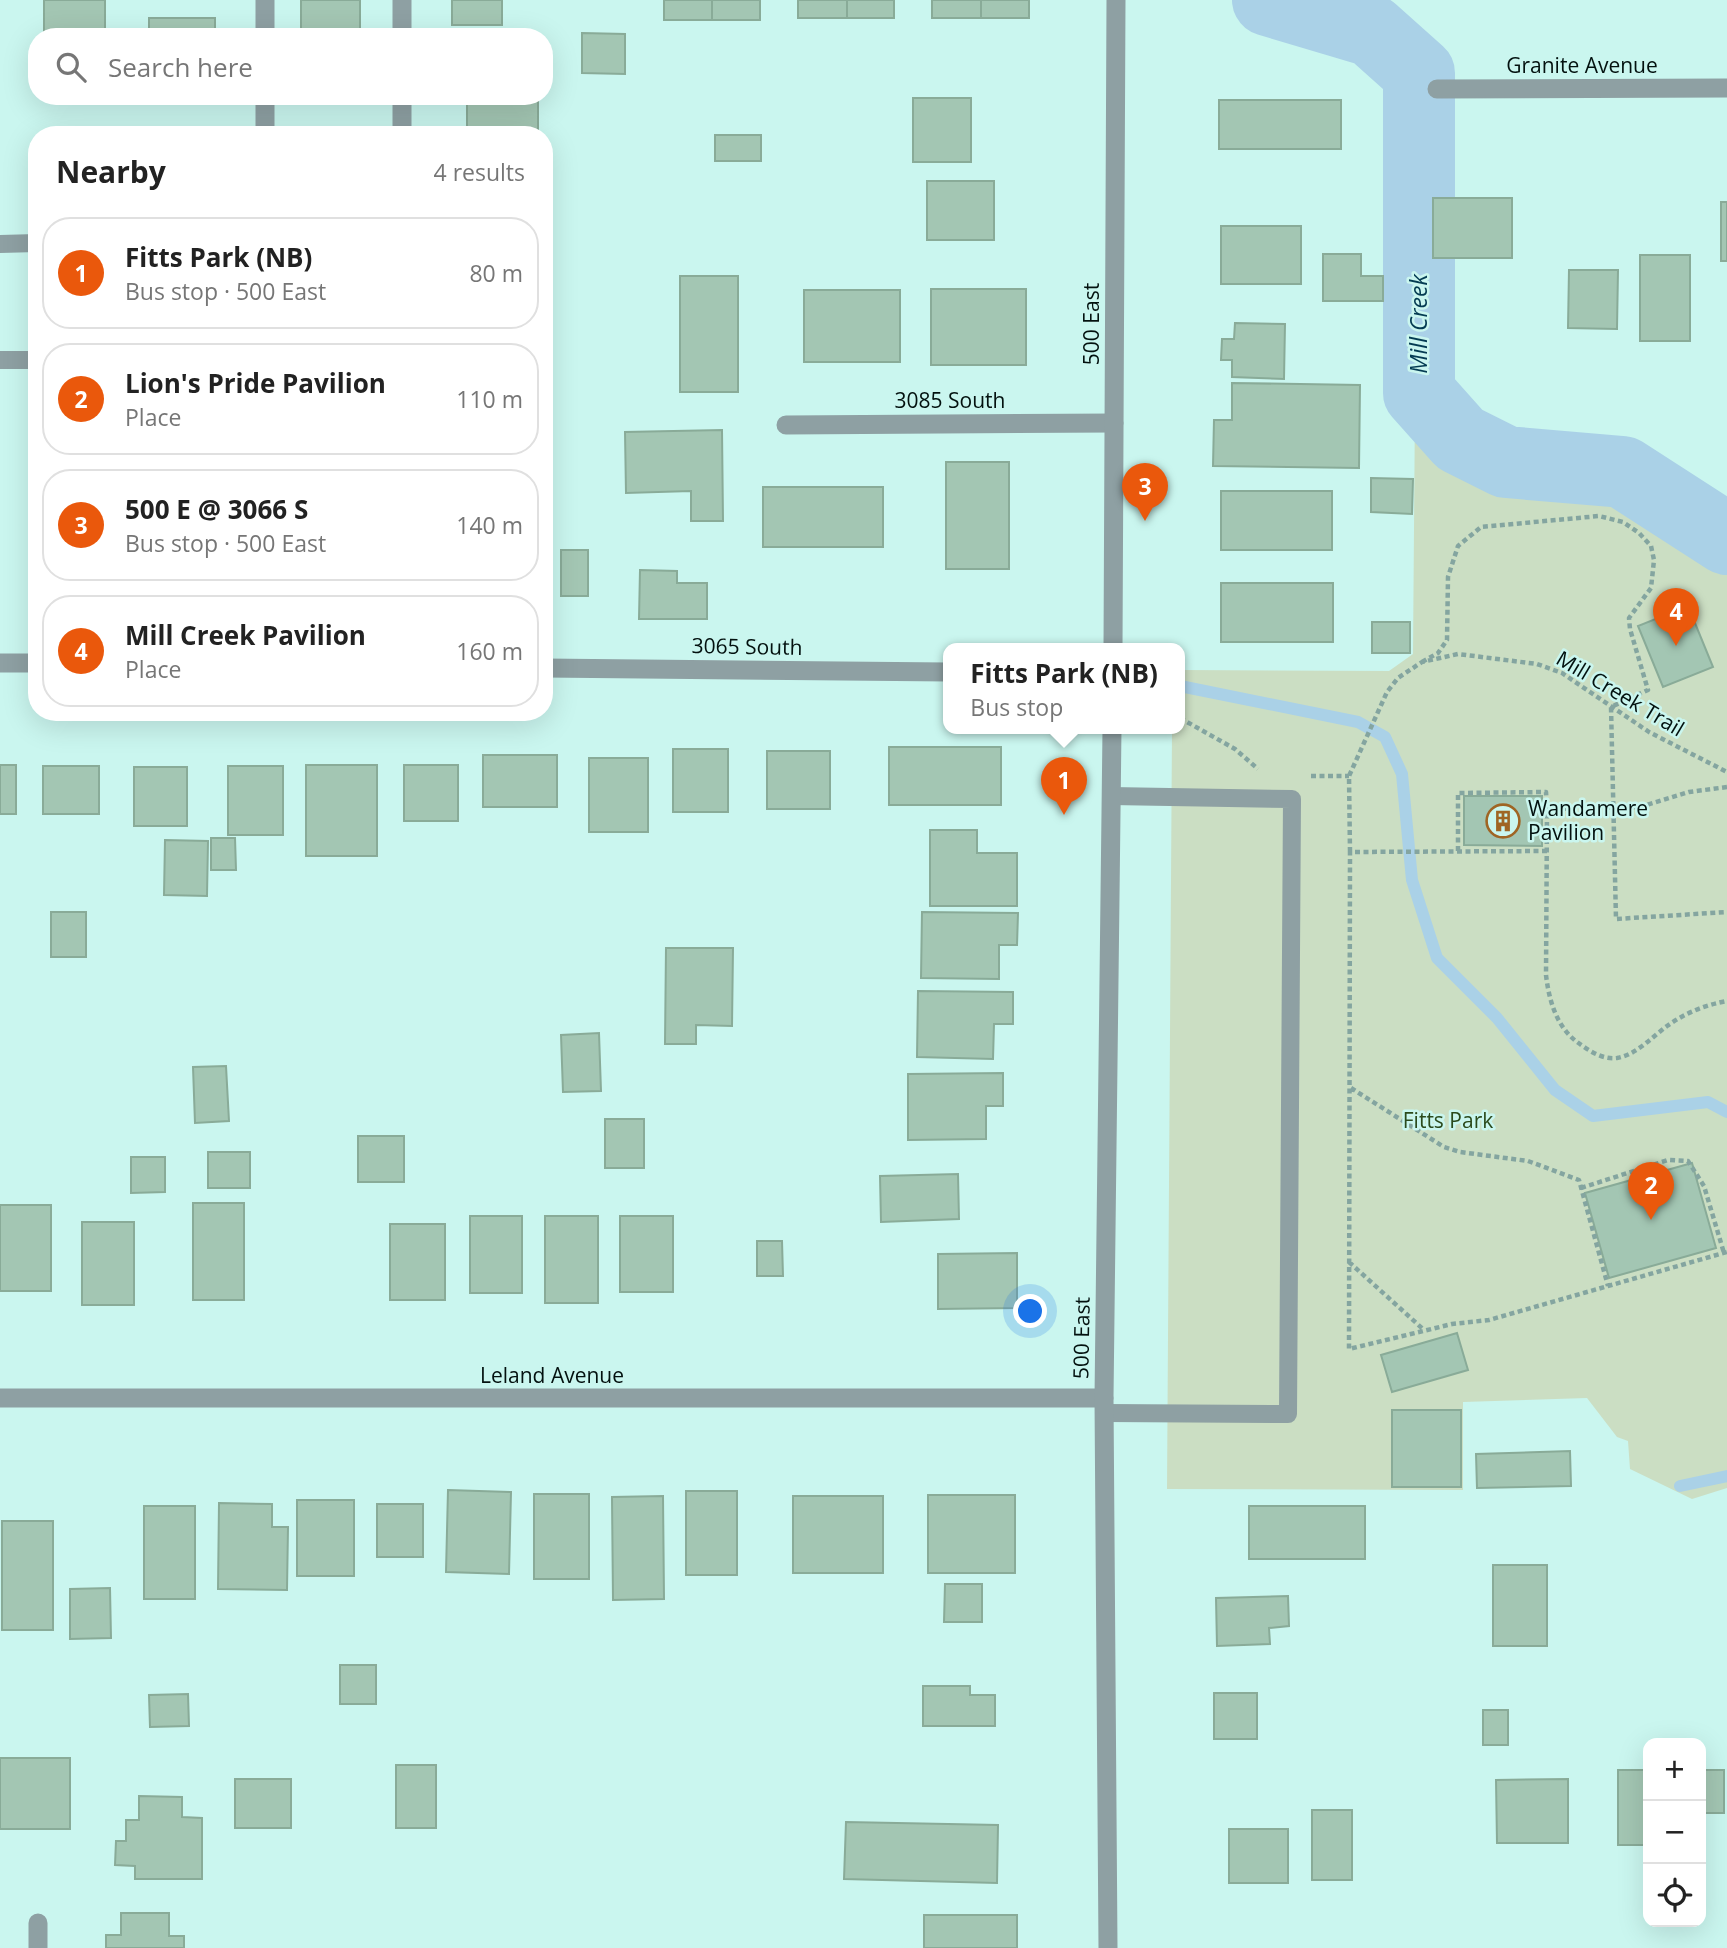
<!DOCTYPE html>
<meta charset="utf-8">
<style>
:root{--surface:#fff;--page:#f6f6f6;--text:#222;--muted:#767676;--line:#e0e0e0;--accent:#ea580c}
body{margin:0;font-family:"Open Sans",sans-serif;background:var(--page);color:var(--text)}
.controls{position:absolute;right:21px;bottom:21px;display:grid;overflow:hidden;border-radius:14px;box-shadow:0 7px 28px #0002}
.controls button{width:63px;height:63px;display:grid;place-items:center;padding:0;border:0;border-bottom:2px solid var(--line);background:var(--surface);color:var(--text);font:35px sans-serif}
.you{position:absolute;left:1031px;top:1312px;width:24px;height:24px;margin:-18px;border:5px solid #fff;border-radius:50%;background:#1a73e8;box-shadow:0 0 0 10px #1a73e833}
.badge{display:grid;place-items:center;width:46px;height:46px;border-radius:50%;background:var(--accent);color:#fff;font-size:23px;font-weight:700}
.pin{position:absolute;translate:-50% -58px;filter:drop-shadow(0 2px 4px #0008)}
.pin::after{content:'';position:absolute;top:37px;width:24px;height:21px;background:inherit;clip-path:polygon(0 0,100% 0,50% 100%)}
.popup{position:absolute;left:943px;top:643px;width:242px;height:91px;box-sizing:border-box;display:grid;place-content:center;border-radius:14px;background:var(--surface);filter:drop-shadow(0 2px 5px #0005);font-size:23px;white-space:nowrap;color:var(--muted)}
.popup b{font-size:26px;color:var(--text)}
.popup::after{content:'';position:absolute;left:50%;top:100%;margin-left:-14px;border:14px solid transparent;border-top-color:var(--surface)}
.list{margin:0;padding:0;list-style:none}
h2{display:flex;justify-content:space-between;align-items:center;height:91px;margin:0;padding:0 28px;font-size:30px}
h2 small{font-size:23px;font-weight:400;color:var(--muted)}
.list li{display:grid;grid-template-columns:46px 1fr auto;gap:21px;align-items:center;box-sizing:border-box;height:112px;margin:0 14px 14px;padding:0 14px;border:2px solid var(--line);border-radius:28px}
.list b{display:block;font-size:26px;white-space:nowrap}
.list p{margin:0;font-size:23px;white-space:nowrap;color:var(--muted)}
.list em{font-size:23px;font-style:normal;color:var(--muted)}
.icon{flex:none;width:38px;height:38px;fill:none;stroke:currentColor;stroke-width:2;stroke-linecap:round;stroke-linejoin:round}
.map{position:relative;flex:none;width:1727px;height:1948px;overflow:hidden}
.search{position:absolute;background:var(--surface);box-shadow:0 7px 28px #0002;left:28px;top:28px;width:525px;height:77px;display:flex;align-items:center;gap:18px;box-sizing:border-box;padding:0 24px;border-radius:28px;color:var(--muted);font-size:26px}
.panel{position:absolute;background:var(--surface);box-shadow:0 7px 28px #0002;left:28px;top:126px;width:525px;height:595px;border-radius:28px}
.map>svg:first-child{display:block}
.green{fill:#cbdec3}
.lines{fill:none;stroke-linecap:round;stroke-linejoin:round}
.stream{stroke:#aad1e7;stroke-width:12}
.river{stroke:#aad1e7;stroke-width:72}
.building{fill:#a3c6b3;stroke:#89ab98;stroke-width:2}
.path{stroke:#84a5a0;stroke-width:4.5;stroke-dasharray:5 3.5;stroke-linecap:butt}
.service{stroke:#8ea0a3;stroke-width:18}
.minor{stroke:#8ea0a3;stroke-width:19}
.tertiary{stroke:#8ea0a3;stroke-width:19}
.labels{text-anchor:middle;stroke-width:5;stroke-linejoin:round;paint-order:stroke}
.street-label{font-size:21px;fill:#03110f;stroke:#caf6ef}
.poi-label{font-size:21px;fill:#03110f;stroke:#caf6ef;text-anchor:start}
.park-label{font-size:21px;fill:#2b4a1c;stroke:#caf6ef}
.water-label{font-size:23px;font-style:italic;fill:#043b52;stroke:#caf6ef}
</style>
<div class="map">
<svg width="1727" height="1948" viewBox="0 0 1727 1948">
<rect width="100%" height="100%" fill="#caf6ef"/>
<path class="green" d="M1415,403L1439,425L1512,446L1630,461L1727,518V1488L1692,1499L1630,1469L1628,1441L1617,1437L1587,1398L1463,1402V1490L1167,1489L1172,729H1180V670L1389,671L1413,654Z"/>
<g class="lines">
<path class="stream" d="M1180,686L1358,722L1385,737L1402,774L1412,880L1437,958L1497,1018L1555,1090L1593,1116L1708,1102L1727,1112
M1680,1486L1727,1476"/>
<path class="river" d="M1268,0L1372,31L1419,73V393L1460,439L1506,462L1623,472L1727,539"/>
</g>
<path class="building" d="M44,0H105V37H44Z
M301,0H360V37H301Z
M452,0H502V25H452Z
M664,0H712V20H664Z
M712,0H760V20H712Z
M798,0H847V18H798Z
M847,0H894V18H847Z
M932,0H981V18H932Z
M981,0H1029V18H981Z
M149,18H215V37H149Z
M582,33L625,34V74L582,73Z
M149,96H215V98H149Z
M467,96H538V135H467Z
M913,98H971V162H913Z
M1219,100H1341V149H1219Z
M715,135H761V161H715Z
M927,181H994V240H927Z
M1433,198H1512V258H1433Z
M1721,202H1727V261H1721Z
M1221,226H1301V284H1221Z
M1323,254H1361V276H1383V301H1323Z
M1640,255H1690V341H1640Z
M1569,270H1618L1617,329L1568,328Z
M680,276H738V392H680Z
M931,289H1026V365H931Z
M804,290H900V362H804Z
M1235,323L1285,324L1284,379L1232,377V360H1221L1222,339H1234Z
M1232,383L1360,385L1359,468L1213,466L1214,420H1232Z
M722,430L723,521H691V491L626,493L625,432Z
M946,462H1009V569H946Z
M1371,478L1413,479L1412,514L1371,512Z
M763,487H883V547H763Z
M1221,491H1332V550H1221Z
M561,550H588V596H561Z
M640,570L677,571V583H707V619H639Z
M1221,583H1333V642H1221Z
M1688,606L1713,667L1663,687L1638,626Z
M1372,622H1410V653H1372Z
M889,747H1001V805H889Z
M673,749H728V812H673Z
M767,751H830V809H767Z
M483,755H557V807H483Z
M589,758H648V832H589Z
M0,765H16V814H0Z
M306,765H377V856H306Z
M404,765H458V821H404Z
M43,766H99V814H43Z
M228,766H283V835H228Z
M134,767H187V826H134Z
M1464,796H1542V846L1464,845Z
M930,830H977V853H1017V906H930Z
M211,838H235L236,870H211Z
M165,840L208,841L207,896L164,895Z
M51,912H86V957H51Z
M922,912L1018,913L1017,945H999V979L921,978Z
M666,948H733L732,1026L696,1025V1044H665Z
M918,991L1013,992V1024H994L993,1059L917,1057Z
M599,1033L601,1091L563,1092L561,1035Z
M226,1066L229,1121L195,1123L193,1067Z
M1003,1073V1106H986V1139L908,1140V1074Z
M605,1119H644V1168H605Z
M358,1136H404V1182H358Z
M208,1152H250V1188H208Z
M131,1157H165V1192L131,1193Z
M1692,1163L1716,1248L1609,1278L1585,1193Z
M958,1174L959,1219L881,1222L880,1176Z
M193,1203H244V1300H193Z
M0,1205H51V1291H0Z
M470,1216H522V1293H470Z
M545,1216H598V1303H545Z
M620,1216H673V1292H620Z
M82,1222H134V1305H82Z
M390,1224H445V1300H390Z
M757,1241H782L783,1276H757Z
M1017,1253V1308L938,1309V1254Z
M1457,1333L1468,1370L1392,1392L1381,1355Z
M1392,1410H1461V1487H1392Z
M1570,1451L1571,1486L1477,1488L1476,1454Z
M448,1490L511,1492L509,1574L446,1572Z
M686,1491H737V1575H686Z
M534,1494H589V1579H534Z
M928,1495H1015V1573H928Z
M663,1496L664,1599L613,1600L612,1497Z
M793,1496H883V1573H793Z
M297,1500H354V1576H297Z
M219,1503L272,1504V1527H288L287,1590L218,1589Z
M377,1504H423V1557H377Z
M144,1506H195V1599H144Z
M1249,1506H1365V1559H1249Z
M2,1521H53V1630H2Z
M1493,1565H1547V1646H1493Z
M945,1584H982V1622H944Z
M110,1588L111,1638L70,1639V1589Z
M1288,1596L1289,1626L1269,1628L1270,1644L1217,1646L1216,1598Z
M340,1665H376V1704H340Z
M923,1686H970V1695H995V1726H923Z
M1214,1693H1257V1739H1214Z
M188,1694L189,1726L150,1727L149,1695Z
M1483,1710H1508V1745H1483Z
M0,1758H70V1829H0Z
M396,1765H436V1828H396Z
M1618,1770H1648V1845H1618Z
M1701,1770H1724V1813H1701Z
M235,1779H291V1828H235Z
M1568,1779V1843H1497L1496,1780Z
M139,1796L182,1797V1817L202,1818V1879H135V1866L115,1865L116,1841H126V1820H139Z
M1312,1810H1352V1880H1312Z
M846,1822L998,1825L997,1883L844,1879Z
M1229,1829H1288V1883H1229Z
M121,1913H169V1936H184V1948H106V1935H121Z
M924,1915H1017V1948H924Z"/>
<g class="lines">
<path class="path" d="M1422,662L1438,653L1447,640L1448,577L1458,546L1481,527L1599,516L1623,522L1639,533L1651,546L1654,560L1651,588L1629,618L1630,629L1648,690L1611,707L1616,919L1727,912
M1180,718L1235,749L1258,769
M1311,776H1349
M1727,787L1689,792L1640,807L1547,809L1546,975C1549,1000 1556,1026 1577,1042C1588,1050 1602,1060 1617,1058C1636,1055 1652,1037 1667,1026C1685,1013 1705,1005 1727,1001
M1458,851V793L1546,792L1547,809
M1547,851L1350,852L1349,1349L1452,1324L1489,1320L1727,1252
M1350,852L1349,776L1387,692L1398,678L1422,662L1458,654L1537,664L1562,673L1649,732L1727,772
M1351,1088L1444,1147L1460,1152L1528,1161L1579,1180L1608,1286
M1581,1188L1668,1160L1688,1161L1704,1186L1724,1253
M1349,1262L1424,1330"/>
<path class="service" d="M0,244L37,243
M0,360H37
M1105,1413L1288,1414L1292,799L1111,796"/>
<path class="minor" d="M265,0V37
M402,0V37
M1437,89L1727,88
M265,96V135
M402,96V135
M786,425L1114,423
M0,663H37
M544,668L948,672
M0,1398H1104
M38,1923V1948"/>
<path class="tertiary" d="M1113,649L1116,0
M1108,1948L1104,1398L1112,729"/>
</g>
<defs>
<symbol id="building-ring" viewBox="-11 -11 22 22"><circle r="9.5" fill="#caf6ef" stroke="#9f6524" stroke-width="1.5"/><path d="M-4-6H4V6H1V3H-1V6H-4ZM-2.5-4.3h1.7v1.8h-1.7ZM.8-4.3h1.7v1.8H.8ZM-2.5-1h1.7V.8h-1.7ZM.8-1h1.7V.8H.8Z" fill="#9f6524"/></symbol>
</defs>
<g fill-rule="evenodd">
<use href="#building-ring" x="1484" y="802" width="38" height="38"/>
</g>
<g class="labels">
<g class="street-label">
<text x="1582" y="73">Granite Avenue</text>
<text transform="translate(1092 324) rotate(-90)" y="7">500 East</text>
<text x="950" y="408">3085 South</text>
<text transform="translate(747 647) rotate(1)" y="7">3065 South</text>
<text transform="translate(1620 694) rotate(31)" y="7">Mill Creek Trail</text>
<text transform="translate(1082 1338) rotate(-89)" y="7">500 East</text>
<text x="552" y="1383">Leland Avenue</text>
</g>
<g class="poi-label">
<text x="1528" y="816">Wandamere<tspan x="1528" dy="24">Pavilion</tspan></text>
</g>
<g class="park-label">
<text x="1448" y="1128">Fitts Park</text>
</g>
<g class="water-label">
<text transform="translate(1419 324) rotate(-90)" y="8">Mill Creek</text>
</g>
</g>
</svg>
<div class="controls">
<button>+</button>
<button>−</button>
<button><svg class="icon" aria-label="locate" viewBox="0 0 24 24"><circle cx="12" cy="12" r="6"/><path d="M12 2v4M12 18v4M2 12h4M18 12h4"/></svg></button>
</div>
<div class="you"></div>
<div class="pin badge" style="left:1064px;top:815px">1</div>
<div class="popup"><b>Fitts Park (NB)</b>Bus stop</div>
<div class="pin badge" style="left:1651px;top:1220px">2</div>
<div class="pin badge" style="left:1145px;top:521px">3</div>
<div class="pin badge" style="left:1676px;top:646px">4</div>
<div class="search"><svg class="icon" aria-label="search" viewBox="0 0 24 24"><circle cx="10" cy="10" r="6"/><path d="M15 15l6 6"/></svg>Search here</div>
<section class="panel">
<h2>Nearby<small>4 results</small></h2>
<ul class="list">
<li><span class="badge">1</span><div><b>Fitts Park (NB)</b><p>Bus stop · 500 East</p></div><em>80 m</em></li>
<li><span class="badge">2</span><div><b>Lion's Pride Pavilion</b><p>Place</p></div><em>110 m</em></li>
<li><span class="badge">3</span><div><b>500 E @ 3066 S</b><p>Bus stop · 500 East</p></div><em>140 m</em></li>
<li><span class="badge">4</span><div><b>Mill Creek Pavilion</b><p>Place</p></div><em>160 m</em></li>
</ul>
</section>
</div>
